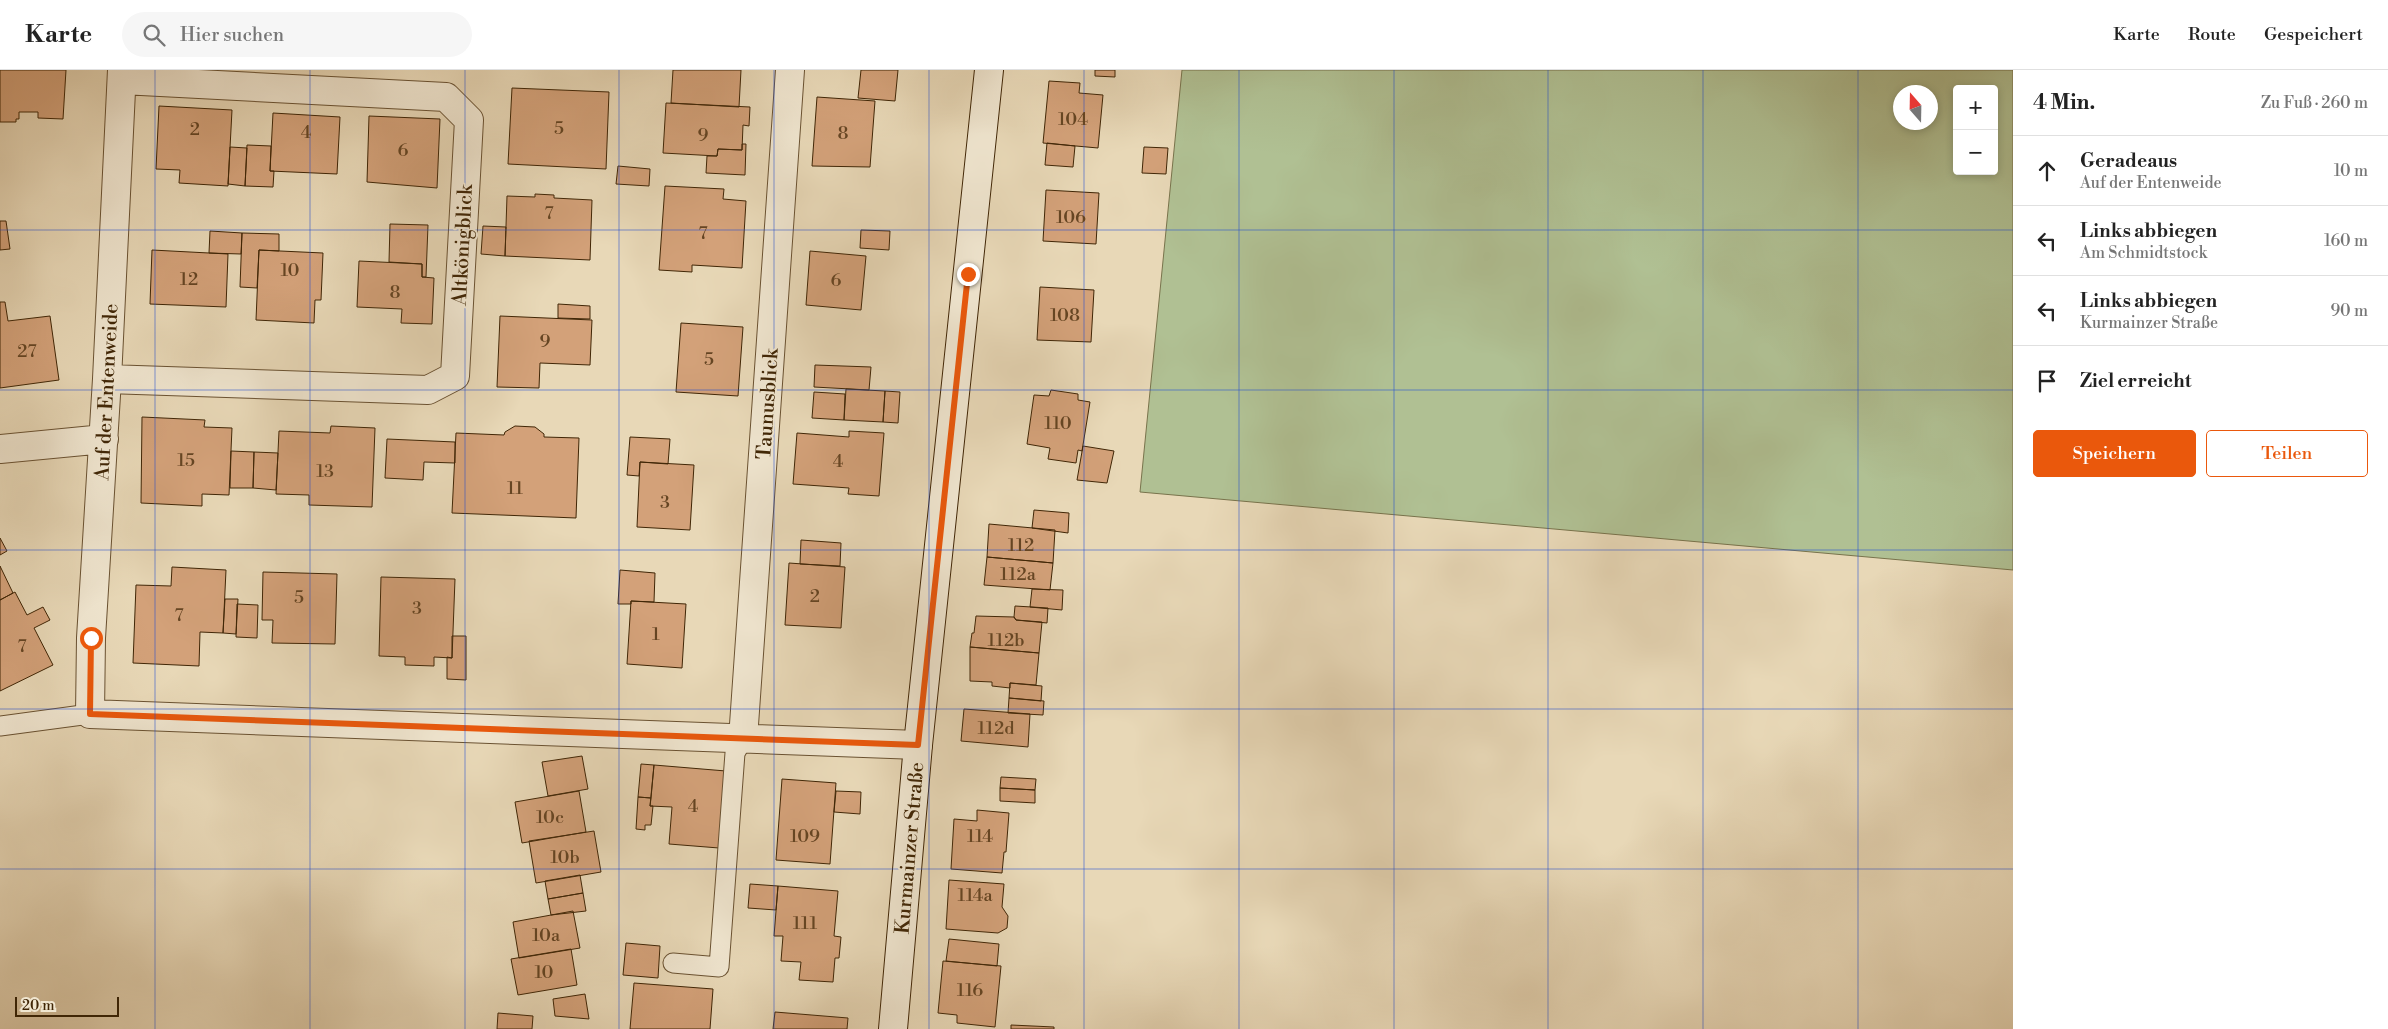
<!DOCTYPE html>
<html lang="de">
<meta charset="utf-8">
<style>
:root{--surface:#fff;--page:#f6f6f6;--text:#222;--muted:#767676;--line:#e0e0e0;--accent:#ea580c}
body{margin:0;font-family:"Libre Bodoni",serif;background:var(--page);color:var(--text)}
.controls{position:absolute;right:15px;top:15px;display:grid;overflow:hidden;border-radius:5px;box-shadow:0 2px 8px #0003}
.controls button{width:45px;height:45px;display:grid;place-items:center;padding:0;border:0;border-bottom:1px solid var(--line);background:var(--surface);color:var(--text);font:25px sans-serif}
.compass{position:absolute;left:1893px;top:15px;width:45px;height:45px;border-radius:50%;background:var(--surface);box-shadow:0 2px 8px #0003;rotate:340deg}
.scale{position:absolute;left:15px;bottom:12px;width:104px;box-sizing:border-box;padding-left:5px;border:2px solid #402606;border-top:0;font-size:14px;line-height:18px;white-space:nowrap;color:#402606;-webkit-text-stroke:4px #f0e6d0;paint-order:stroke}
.stop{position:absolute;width:15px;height:15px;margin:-11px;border:4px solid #ea580c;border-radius:50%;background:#fff}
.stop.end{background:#ea580c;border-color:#fff;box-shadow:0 1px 5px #0008}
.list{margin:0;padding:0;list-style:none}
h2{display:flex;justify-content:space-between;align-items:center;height:65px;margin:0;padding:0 20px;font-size:21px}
h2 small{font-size:16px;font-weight:400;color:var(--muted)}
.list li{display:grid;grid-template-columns:32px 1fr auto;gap:15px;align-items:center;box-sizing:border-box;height:70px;padding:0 20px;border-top:1px solid var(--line)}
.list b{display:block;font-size:19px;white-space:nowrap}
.list p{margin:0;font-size:16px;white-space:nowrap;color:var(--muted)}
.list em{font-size:16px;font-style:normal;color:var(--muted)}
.actions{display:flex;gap:10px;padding:15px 20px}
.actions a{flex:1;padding:11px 0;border:1px solid var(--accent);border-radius:5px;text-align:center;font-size:18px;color:var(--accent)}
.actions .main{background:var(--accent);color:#fff}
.icon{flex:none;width:28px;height:28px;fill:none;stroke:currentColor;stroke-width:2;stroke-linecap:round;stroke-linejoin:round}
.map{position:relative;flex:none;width:2013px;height:959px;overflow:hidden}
header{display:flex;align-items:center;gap:30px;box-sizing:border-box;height:70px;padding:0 25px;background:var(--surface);border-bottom:1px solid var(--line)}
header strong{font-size:24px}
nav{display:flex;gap:28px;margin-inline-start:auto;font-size:18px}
.search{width:350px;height:45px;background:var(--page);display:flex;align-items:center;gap:12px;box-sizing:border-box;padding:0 18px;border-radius:28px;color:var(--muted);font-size:19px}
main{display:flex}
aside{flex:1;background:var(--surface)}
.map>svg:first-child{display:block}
.green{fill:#b0c093;stroke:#78734c;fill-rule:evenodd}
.building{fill:#d3a179;stroke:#402606}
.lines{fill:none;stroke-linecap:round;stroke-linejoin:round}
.lane-casing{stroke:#6a5232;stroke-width:21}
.street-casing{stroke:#6a5232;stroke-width:30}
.secondary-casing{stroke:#402606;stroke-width:30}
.lane{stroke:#f0e6d0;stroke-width:19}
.street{stroke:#f0e6d0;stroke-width:28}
.secondary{stroke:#f0e6d0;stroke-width:28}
.route{stroke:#ea580c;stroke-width:6}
.grid{fill:none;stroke:#1d4ed8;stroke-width:1;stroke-opacity:0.55}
.labels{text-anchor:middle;stroke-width:4;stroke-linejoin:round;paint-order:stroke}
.number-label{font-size:18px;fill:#654523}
.street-label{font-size:20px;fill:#402606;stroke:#f0e6d0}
</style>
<header>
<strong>Karte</strong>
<div class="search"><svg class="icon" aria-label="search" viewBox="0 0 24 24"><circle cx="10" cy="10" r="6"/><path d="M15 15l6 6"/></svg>Hier suchen</div>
<nav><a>Karte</a><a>Route</a><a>Gespeichert</a></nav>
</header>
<main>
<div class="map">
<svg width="2013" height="959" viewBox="0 0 2013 959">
<rect width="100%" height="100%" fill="#e8d8b7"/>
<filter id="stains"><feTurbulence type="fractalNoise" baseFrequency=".004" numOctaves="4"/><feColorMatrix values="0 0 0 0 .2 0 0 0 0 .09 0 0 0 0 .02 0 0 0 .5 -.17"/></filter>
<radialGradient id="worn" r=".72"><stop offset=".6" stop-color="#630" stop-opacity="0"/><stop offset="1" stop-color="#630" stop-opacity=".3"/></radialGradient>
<path class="green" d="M1182,0H2013V500L1140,422ZM1957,19H1994V101H1957ZM1900,22H1930V52H1900Z"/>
<path class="building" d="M0,0H66L63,49L38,48V42H19V49H16V52H0Z
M673,0H741L739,37L671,33Z
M861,0H898L895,31L858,28Z
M1095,0H1115V7L1095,6Z
M1049,11L1080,13L1079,23L1103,25L1098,78L1043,73Z
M512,18L609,22L606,99L508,94Z
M817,27L875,31L870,97L812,96Z
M666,33L750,37L749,56L743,55L742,80L718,79L717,86L663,83Z
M159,36L232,40L228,116L179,113L180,100L156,99Z
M273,43L340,47L337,104L270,101Z
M369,46L440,49L437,118L367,112Z
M1047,73L1075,76L1073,97L1045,95Z
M742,74H746L745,105L706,103L707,86H717L718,79L742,80Z
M247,75L271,76L270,101H274L273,117L245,116Z
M230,77L247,78L245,116L228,114Z
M1144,77L1168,78L1166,104L1142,103Z
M618,96L650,99L649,116L616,114Z
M665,116L724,119L723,129L746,131L742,198L692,195V202L659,200Z
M1046,120L1099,123L1096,174L1043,171Z
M535,124L554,125V128L592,130L590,190L505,186L507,126L535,127Z
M0,151H6L10,179L0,180Z
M390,154L428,155L426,207H422V194L389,192Z
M483,156L506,157L505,186L481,184Z
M861,160L890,161L889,180L860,178Z
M210,161L242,163L241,184L209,183Z
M242,163L279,164V181L259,180L257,218L240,217Z
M152,180L228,184L226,237L150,234Z
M259,180L323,183L321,230H315L314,253L256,250Z
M810,181L866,186L861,240L806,235Z
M359,191L422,194V207L434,208L432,254L401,253L402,239L357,237Z
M1040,217L1094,220L1091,272L1037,270Z
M0,232H5L8,251L50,246L59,310L0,318Z
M558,234L590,236V249L558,248Z
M500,246L592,250L590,295L540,293L539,318L497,317Z
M681,253L743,257L738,326L676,322Z
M815,295L871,297L869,320L814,317Z
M846,319L885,321L883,352L844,350Z
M1051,320L1078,324V330L1090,332L1082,381L1078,380L1076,393L1048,389L1050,378L1027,374L1034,325L1049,326Z
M885,321L900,322L898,353L883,352Z
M814,322L845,324L844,350L812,348Z
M142,347L205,350L204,357L232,358L229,425L202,424V436L141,433Z
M331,356L375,358L372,437L309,435V425L276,424L279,361L330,363Z
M515,356L535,357L544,364V367L579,368L576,448L452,443L456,363L504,365L505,362Z
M849,361L884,363L879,426L848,424L849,418L793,414L797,363L849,367Z
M630,367L670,369L668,394L640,392L639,406L627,405Z
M387,369L455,372V393L424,392L423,410L385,408Z
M1083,376L1114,381L1107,413L1077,410Z
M231,381L254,382L253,418H230Z
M254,382L278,383L276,420L253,418Z
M640,392L694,395L690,460L637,457Z
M1034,440L1069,443L1068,463L1032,458Z
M989,454L1055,460L1053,493L987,487Z
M0,468L7,481L0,485Z
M801,470L841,473L840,496L800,494Z
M987,487L1053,493L1050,520L984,515Z
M789,493L845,497L841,558L785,555Z
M0,496L13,523L0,530Z
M172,497L226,500L223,563L200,562L199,596L133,593L136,515L171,516Z
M620,500L655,503L654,532L631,531V534H618Z
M263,502L337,504L335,574L272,573L273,550H262Z
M381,507L455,509L452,588L434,587V596L405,595V587L379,586Z
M1032,519L1063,520L1062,540L1030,537Z
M15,522L27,545L43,537L50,550L34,558L53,595L0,621V530Z
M225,529H238L236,564L223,563Z
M631,531L686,534L682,598L627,594Z
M237,534L258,535L257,568L236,567Z
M1015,536L1048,538L1047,553L1016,550L1014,547Z
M976,546L1014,547L1016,550L1042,552L1039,583L970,577L972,563H974Z
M452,566H466V610L447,609V587L452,588Z
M970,577L1039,583L1036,615L1010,613V618L992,616V612L970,611Z
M1010,613L1042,616L1041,631L1009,628Z
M1009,628L1044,631L1043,645L1008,643Z
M964,639L1030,644L1028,677L961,671Z
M582,686L588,719L548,726L542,692Z
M641,694L654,695L651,728L638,727Z
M654,695L726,701L719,778L669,774L672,737L650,736Z
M1001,707L1036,709L1035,720L1000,718Z
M782,709L836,713L830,794L776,790Z
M1000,718L1035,720V733L1000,731Z
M579,721L586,762L522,773L515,732Z
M836,721L861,722L860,744L834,742Z
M638,727L651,728L650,736H653L651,755H645V760L636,759Z
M977,740L1009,743L1006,782H1004L1002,803L951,799L954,749L977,751Z
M594,761L601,802L536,813L529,771Z
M580,805L583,823L548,829L545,811Z
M949,810L1004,814L1002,837L1008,846L1007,858L998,863L946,859Z
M750,814L778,816L776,840L748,838Z
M778,816L838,821L834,866L841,867L839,888H835L833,912L799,910L801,892L781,891L783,866H774Z
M583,823L586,841L551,845L548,829Z
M573,841L580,878L519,888L513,852Z
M949,869L999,874L997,896L946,891Z
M626,873L660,876L658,908L623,905Z
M571,879L577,915L518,925L511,889Z
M943,891L1001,896L995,957L957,953V945L938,943Z
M634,913L713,919L710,959H630Z
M585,924L589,949L555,946L553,929Z
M775,942L848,948L847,959H773Z
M498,943L533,946L532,959H497Z
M1011,955L1054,957V959H1011Z"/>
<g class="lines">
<defs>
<path id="lane" d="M0,656L90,644
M673,893L719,897L735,683L743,669"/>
<path id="street" d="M122,0L107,309L91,568L90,644L918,675
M107,309L428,320L455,306L469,50L446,27L122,10
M0,379L104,369
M743,669L790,0"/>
<path id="secondary" d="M893,959L918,675L989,0"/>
</defs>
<use href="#lane" class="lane-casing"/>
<use href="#street" class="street-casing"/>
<use href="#secondary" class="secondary-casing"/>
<use href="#lane" class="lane"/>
<use href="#street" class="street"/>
<use href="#secondary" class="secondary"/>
</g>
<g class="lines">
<path class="route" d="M91,568L90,644L918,675L968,204"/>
</g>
<path class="grid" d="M155,0V959M310,0V959M465,0V959M619,0V959M774,0V959M929,0V959M1084,0V959M1239,0V959M1394,0V959M1548,0V959M1703,0V959M1858,0V959M0,160H2013M0,320H2013M0,480H2013M0,639H2013M0,799H2013"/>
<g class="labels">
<g class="number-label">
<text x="1073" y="55">104</text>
<text x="559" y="64">5</text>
<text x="195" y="65">2</text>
<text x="306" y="68">4</text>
<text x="843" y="69">8</text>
<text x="703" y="71">9</text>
<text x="403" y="86">6</text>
<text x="549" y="149">7</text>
<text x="1071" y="153">106</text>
<text x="703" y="169">7</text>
<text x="290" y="206">10</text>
<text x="189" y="215">12</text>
<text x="836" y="216">6</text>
<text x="395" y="228">8</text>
<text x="1065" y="251">108</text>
<text x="545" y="277">9</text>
<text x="27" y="287">27</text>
<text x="709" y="295">5</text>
<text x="1058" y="359">110</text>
<text x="186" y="396">15</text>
<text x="838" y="397">4</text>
<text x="325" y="407">13</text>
<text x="515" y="424">11</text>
<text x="665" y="438">3</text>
<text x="1021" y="481">112</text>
<text x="1018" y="510">112a</text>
<text x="815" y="532">2</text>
<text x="299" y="533">5</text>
<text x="417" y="544">3</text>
<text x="179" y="551">7</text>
<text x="656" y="570">1</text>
<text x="1006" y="576">112b</text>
<text x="22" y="582">7</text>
<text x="996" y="664">112d</text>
<text x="693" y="742">4</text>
<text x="550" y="753">10c</text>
<text x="805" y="772">109</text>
<text x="980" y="772">114</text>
<text x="565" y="793">10b</text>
<text x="975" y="831">114a</text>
<text x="805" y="859">111</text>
<text x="546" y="871">10a</text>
<text x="544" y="908">10</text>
<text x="970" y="926">116</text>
</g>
<g class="street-label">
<text transform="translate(462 175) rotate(-87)" y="7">Altkönigblick</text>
<text transform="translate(106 322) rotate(-87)" y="7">Auf der Entenweide</text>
<text transform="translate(767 334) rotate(-86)" y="7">Taunusblick</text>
<text transform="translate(909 778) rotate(-85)" y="7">Kurmainzer Straße</text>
</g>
</g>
<rect width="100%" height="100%" filter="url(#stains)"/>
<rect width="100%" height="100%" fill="url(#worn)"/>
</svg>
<div class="controls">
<button>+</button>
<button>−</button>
</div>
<svg class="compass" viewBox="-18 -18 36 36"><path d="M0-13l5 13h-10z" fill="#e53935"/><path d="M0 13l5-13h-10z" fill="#767676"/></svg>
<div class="scale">20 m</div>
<div class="stop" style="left:91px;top:568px"></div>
<div class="stop end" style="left:968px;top:204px"></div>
</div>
<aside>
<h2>4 Min.<small>Zu Fuß · 260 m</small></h2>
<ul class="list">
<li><svg class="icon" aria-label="ahead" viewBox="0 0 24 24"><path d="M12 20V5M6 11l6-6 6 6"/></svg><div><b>Geradeaus</b><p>Auf der Entenweide</p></div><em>10 m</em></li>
<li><svg class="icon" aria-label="left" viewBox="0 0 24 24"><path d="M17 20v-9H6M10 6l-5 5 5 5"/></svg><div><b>Links abbiegen</b><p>Am Schmidtstock</p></div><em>160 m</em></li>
<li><svg class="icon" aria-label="left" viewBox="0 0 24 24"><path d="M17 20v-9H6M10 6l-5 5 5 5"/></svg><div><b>Links abbiegen</b><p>Kurmainzer Straße</p></div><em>90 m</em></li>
<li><svg class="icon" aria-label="arrive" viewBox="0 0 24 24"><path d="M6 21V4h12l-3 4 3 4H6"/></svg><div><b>Ziel erreicht</b></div></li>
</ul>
<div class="actions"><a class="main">Speichern</a><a>Teilen</a></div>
</aside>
</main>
